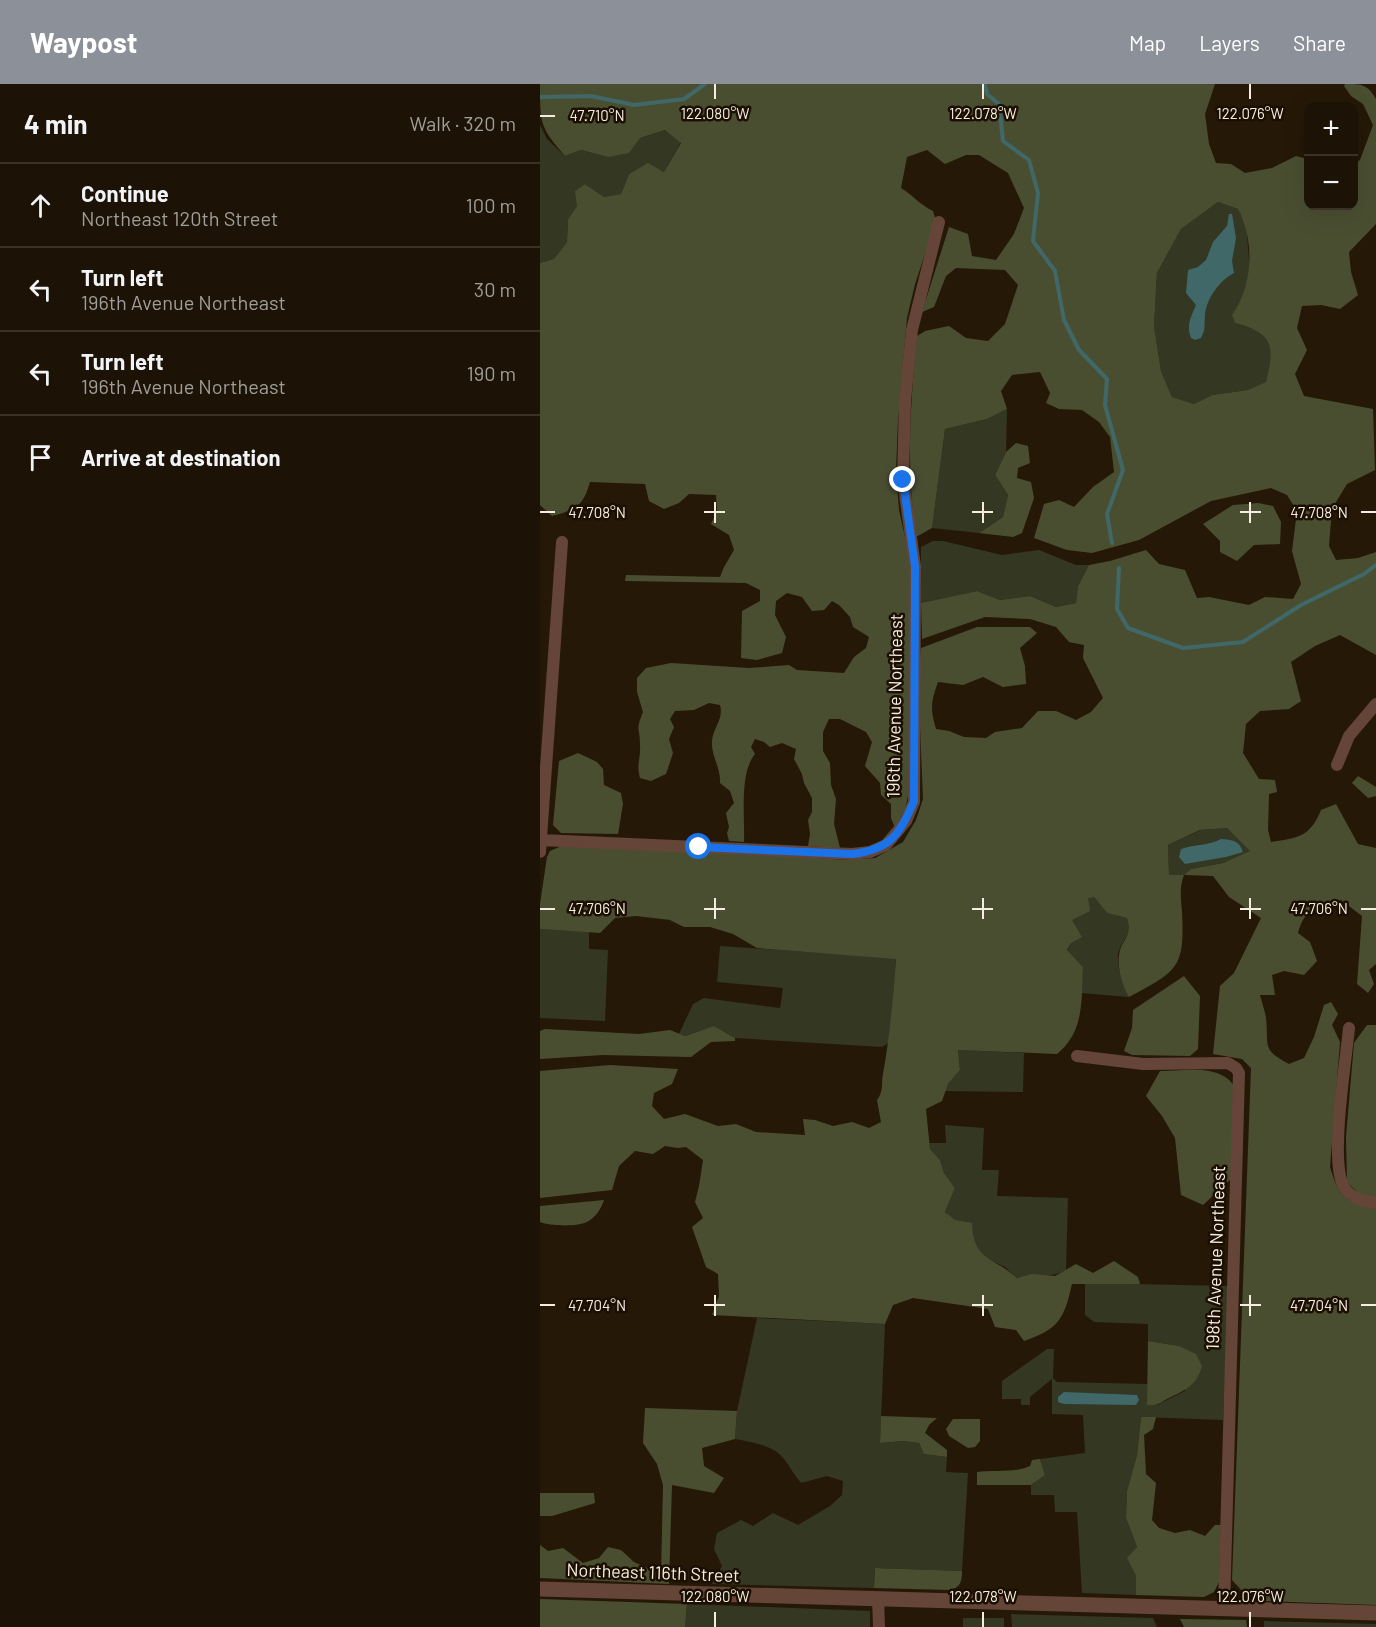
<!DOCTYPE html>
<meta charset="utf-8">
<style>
:root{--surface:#1c1205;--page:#251b0f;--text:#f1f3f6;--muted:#a09e9a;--line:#3a3227;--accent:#8c9099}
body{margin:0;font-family:Barlow,sans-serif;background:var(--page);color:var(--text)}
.controls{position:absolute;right:18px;top:18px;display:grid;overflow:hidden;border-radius:12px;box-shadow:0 6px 24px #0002}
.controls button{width:54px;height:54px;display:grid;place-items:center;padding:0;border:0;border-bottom:2px solid var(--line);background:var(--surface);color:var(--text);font:30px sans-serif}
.stop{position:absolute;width:18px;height:18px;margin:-14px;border:4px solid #1a73e8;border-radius:50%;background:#fff}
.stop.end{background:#1a73e8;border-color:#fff;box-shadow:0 2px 6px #0008}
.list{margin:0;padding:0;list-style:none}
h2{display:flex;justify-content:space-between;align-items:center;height:78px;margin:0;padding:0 24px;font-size:26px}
h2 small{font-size:20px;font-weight:400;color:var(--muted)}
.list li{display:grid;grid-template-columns:39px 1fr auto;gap:18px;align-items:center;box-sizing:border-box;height:84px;padding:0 24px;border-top:2px solid var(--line)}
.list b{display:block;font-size:22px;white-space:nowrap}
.list p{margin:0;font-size:20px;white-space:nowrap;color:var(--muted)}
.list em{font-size:20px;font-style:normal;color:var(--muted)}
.icon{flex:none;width:33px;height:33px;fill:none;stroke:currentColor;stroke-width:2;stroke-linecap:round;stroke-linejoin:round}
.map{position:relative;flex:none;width:836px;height:1543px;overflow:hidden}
header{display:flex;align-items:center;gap:36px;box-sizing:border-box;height:84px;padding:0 30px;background:var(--accent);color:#fff}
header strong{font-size:28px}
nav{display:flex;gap:33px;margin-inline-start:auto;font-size:21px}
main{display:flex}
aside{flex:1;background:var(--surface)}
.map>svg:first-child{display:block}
.green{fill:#343721}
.forest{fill:#4a4e31;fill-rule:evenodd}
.water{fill:#406869}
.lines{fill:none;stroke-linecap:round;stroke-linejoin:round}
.stream{stroke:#406869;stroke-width:4}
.minor{stroke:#644538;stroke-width:12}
.tertiary{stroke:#644538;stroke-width:15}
.route{stroke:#1a73e8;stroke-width:8}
.ticks{fill:none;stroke:#f6ede2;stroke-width:2}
.labels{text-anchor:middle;stroke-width:5;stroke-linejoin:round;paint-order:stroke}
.street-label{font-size:18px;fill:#f6ede2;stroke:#1b0f02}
.ticks-label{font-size:15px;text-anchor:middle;fill:#f6ede2;stroke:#1b0f02;stroke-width:5;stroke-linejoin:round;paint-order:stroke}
</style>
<header>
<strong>Waypost</strong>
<nav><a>Map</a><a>Layers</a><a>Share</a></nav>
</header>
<main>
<aside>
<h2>4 min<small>Walk · 320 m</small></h2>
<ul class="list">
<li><svg class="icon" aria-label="ahead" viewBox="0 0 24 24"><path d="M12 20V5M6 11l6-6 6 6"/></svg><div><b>Continue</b><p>Northeast 120th Street</p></div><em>100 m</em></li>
<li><svg class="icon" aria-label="left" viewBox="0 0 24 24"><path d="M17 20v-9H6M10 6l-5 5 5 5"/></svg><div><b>Turn left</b><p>196th Avenue Northeast</p></div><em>30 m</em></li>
<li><svg class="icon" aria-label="left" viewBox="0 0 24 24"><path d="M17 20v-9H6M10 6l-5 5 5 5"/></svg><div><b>Turn left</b><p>196th Avenue Northeast</p></div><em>190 m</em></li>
<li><svg class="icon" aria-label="arrive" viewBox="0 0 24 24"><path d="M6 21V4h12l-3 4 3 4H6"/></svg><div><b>Arrive at destination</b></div></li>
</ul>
</aside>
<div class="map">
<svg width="836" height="1543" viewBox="0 0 836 1543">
<rect width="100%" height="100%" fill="#251807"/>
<path class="green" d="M0,41L7,55L25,72L41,66L68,73L100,54L126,46L141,58L124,88L108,80L89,90L81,110L64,113L45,100L37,122L28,135L27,158L14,175L0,179Z
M678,118L698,125L706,139L710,188L695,239C734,250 735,262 727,298L708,306L672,311L654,320L632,313L621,287L614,242L617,189L641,145Z
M467,325L466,368L455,391L468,411L463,433L439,449L392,444L405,345L447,335Z
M393,457H403L462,471L499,466L536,481H549L538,502L536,519L516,523L490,512L460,516L437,507L381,519V463Z
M687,744L711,767L683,779L651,785L644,791H629L628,761L661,746Z
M548,813H554L567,829L587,834C593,854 581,854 578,871C577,882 584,904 589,913L541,909L543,883L527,867L531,859V836Z
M0,845L49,848V865L68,866L65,937L0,934Z
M180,862L356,874L350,958L342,963L195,954L174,942L145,952L139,950L153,920L164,914L240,924L243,904L177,898Z
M418,966L484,969L483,1008L405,1007L408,1000L420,986Z
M405,1041L444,1044L442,1086H459L457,1112L528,1114L526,1186C510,1195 495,1190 477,1194L465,1183L442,1172L432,1154L405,1128L415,1104L404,1089L400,1076L390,1065L389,1059H406Z
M545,1199L689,1202L683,1336L601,1333L597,1371L587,1407L586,1434L597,1463L588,1475L596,1492V1511L542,1509L537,1428H515L514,1411H491V1401L505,1391L500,1375L545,1369L543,1331L512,1330V1295L490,1313V1321H481V1315H462V1297L507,1265H514L513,1294L517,1298L608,1300L607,1321H617L645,1307L639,1262L608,1257V1240L554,1238L545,1231Z
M217,1234L345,1240L340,1359L363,1357L379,1359L384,1370L407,1373L406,1388L428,1389L422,1487L335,1484L334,1504L172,1500L182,1482L174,1465L177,1449L201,1436L213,1442L233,1429L258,1441L290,1422L302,1411L303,1397L287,1392L261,1399C254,1391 250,1383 244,1375C234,1361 211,1358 195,1355L197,1327Z
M147,1520L330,1527V1543H145Z
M471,1530L613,1534L617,1543H472Z
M423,1534H464V1543H423Z
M724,1537L836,1540V1543H724Z"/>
<path class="forest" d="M0,0H675L665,30L669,60L676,79L691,80L705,89L732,84L756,72L768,75V122H814V80L820,76L833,41L823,20L811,12L804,2L805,0C822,0 827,0 836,15V140L809,168L811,188L818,211L800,225L781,221L762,222L757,244L767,266L755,290L764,312L833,325L835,386L807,400L796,418L791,437L789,462L796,476L818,474L836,468V571L800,551L775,562L751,578L761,617L749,625L720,627L706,640L703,669L719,695L735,696L737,708L729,710L728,746L731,758C758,754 770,753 781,726L796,720L818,760L836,764V880L829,886L834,900L828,909L817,900L822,832L801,816C777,821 765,824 758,849L770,858L777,877L764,891L744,887L732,891L735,911H720C722,919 725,927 726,934C729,961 721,966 749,980L764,974L774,953L784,921L791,918L798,930L792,941L800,958L790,1083C800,1115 804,1117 836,1125V1521L726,1517L704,1509L692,1496L711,984L702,975L673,970L680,902L694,889L721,834L689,813L673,792L644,791C639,804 641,814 642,828C645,885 637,887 589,913C583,904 577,883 579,871C581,855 593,854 587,834L567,829L554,813L548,814L550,827L532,836L542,853L531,859L527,866L543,883C541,916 545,947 517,970L418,966L420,986L408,1000L402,1017L386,1025L390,1065L400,1076L404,1089L415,1104L405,1128L415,1136L432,1139C433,1177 453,1172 477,1194L492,1190L515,1192L536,1180L553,1189L574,1177L598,1193L600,1200H532C524,1235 519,1245 484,1257L476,1246L455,1243L448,1225L373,1214L353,1221L345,1240L172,1231L179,1212L178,1190L166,1183L152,1143L163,1134L155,1118L159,1102L163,1076L146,1063L138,1064L125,1062L113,1070L95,1067L79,1082L72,1106L0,1114V987L70,981L138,985L132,1000L114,1009L112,1022L124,1035L145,1030L178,1042L196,1040L216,1048L265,1051L263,1035L275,1036L293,1042L312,1038L329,1044L341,1038L337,1016C344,1007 341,1000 343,990C350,951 353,914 356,875L217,864L193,850L170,843H144L130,836L96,832L75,834L60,849L0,845V820L7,773L10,767L24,761L192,768L306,776L335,774L363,758L376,736L383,715L378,592L381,564L437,543H490L497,549L480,564L485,582L486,600L463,603L443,593L423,601L398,598C391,618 390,624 396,645L409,647L424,653L446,654L455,648L482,644L498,627H516L536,636L551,628L563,614L543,574L544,561L529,558L516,543L490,535L445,533L382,555L381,519L437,507L460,516L490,512L516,523L536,519L538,502L549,481L570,477L606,466L619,480L645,486L657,514L669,513L709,521L725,513L753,515L761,500L752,467L757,427L747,411L731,404L671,417L599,456L552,469L527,466L494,454L504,420L519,416L534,423L553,403L574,388L570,353L559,338L542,326L519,325L506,319L510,309L500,288L472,291L461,307L467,325L447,335L405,345L392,444L376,453C366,384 370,322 377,252L385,247L409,242L426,254L448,257L465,240L478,201L465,186L416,184L406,192L394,223L382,228L409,143L428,150L432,172L456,176L474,150L484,124L468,89L439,71H426L405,80L387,66L367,73L361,104C373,111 380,121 393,127L396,137L375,200L367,234L358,337L356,386L359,426L369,471V706L365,727L355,744L351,734V720L341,711L340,699L325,682L332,658L326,648L300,635H289L283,648V667L290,679L291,701L296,715L294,740L300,764L268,762L270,750L268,736L272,728V714L264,699L262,690L254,675L256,665L242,659L230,663L224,658L215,655L211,663L215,670C199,689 205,733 204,758L189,757L187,749L189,743L186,729L194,719L190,707L180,699C181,684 171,672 172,657C173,644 184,635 180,621L169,619L154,626L135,627L130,635L134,643L129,655L133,669L126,690L111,697L100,694C96,680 101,674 100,661C100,642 95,648 103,628L97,608V594L106,584L131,579L209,584L249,581L257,586L304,589L314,573L326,564L329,553L313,543L310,533L299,521L292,517L284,526L272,527L262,513L247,509L236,517L235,531L246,553L242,569L217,576L201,574L202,527L220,517V506L206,499L85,497L86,491L180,493L184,483L194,466L189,451L171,440L177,427L176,411L149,410L139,419L124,425L109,417L105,400L50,398C43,423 35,426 12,432L0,421V179L14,175L27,158L28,135L37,122L35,107L45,100L64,113L81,110L89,90L108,79L124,88L141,59L125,46L100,54L89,69L68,73L41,66L25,72C0,43 0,40 0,0ZM678,118L698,125C715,157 713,202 692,231L695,239C734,250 735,262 726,298L708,306L672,311L654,320L632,313L621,287L614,242L617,189L641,145ZM687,744L710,767L683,779L651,785L644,791H629L628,761L660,746Z
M476,359L488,362L490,379L478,384L477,394L491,398L494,414L482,449L473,453L439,449L463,433L468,411L455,391L466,368Z
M718,419L733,422L741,438L740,460L714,461L697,477L680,468V457L663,440L693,421Z
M38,669L57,678L63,685L64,701L81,709L83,720L78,750L21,749L13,741L19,677Z
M818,692L836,703V712L828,714L812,699Z
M644,892L660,912L658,965L650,972L592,971L584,967L592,944L593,926Z
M827,941H836V1115L818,1109L807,1098L806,1053L814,959Z
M174,942L195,954V957L171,958L151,973L63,971L0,975V947L5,945L99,950L130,946L145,952Z
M620,987C645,987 680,979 695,1003L691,1095L663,1121L641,1111L635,1054L622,1032L606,1012Z
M64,1116C61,1125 56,1133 47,1138C37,1143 10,1142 0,1138V1122Z
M608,1257L639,1262L656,1270L662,1282C657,1301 646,1306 629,1314C619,1319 619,1322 607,1321Z
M105,1324L197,1327L195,1355L162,1364L164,1382L184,1394L174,1409L132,1401L129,1500L0,1494V1461L8,1467L23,1464L43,1479L59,1474L68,1463L81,1466L94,1478L121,1490L123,1401L117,1380L103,1359Z
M341,1332L397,1334L389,1341L385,1349L407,1366V1373L384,1370L379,1359L363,1357L340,1359Z
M601,1333H616L613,1345L604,1351L606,1390L616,1399L612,1436L619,1444L635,1449L650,1446L665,1452L675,1441H681L679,1498L674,1508L664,1513L596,1511V1492L587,1474L597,1463L586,1434L587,1407L597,1371Z
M413,1335H440V1357L435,1363L428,1364L409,1352L406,1345Z
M500,1375L505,1391L491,1401H437V1388C454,1386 475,1389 490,1382L492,1376Z
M0,1409H54L55,1419L12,1432H0Z
M335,1484L422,1487C422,1497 421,1503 410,1506L334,1504Z
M0,1515L147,1520L145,1543H0Z
M640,1535L706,1536L707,1543H644Z"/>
<path class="water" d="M689,130H692L696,154L692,177L694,189C680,196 666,215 665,231C664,241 666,245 661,254L655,256L651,254C646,241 651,233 656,221L646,209L648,186L658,183L666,176L673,158L687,142Z
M681,755C692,756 699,756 703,768L686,773L645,780L639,773L641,765C655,760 668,762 681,755Z
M524,1308L597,1311L599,1316L596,1321L524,1320L518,1318V1313Z"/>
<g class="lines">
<path class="stream" d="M445,0L447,10L459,20L463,57L489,76L498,109L493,157L515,187L524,236L539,266L567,295L565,321L583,386L567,430L572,459
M0,13L51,12L94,21L144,15L165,0
M579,484L577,525L588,544L643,564L703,558L761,521L824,490L836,481"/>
<path class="minor" d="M797,681L809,652L836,620
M1,756L312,770L330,768L346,761L366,737L374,718L375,482L363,396L365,317L372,246L399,138
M0,768L22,458
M809,944C806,977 789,1078 804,1103C811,1115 824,1117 836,1119
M537,972L603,980L688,979L696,984L699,989L684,1525
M338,1514L339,1543"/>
<path class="tertiary" d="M0,1505L836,1529"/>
</g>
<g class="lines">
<path class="route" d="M159,763L312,770C349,766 360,751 374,717L375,482L363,396"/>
</g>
<path class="ticks" d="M175,0V15M443,0V15M710,0V15M0,32H15M175,418V439M443,418V439M710,418V439M0,428H15M164,428H185M432,428H453M700,428H721M821,428H836M175,814V835M443,814V835M710,814V835M0,825H15M164,825H185M432,825H453M700,825H721M821,825H836M175,1211V1232M443,1211V1232M710,1211V1232M0,1221H15M164,1221H185M432,1221H453M700,1221H721M821,1221H836M175,1528V1543M443,1528V1543M710,1528V1543"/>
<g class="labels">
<g class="street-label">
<text transform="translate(355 622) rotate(-89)" y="6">196th Avenue Northeast</text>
<text transform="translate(676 1174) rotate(-88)" y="6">198th Avenue Northeast</text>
<text transform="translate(113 1489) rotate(2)" y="6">Northeast 116th Street</text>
</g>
</g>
<g class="ticks-label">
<text x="175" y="35">122.080°W</text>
<text x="443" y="35">122.078°W</text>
<text x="710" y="35">122.076°W</text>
<text x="57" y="37">47.710°N</text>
<text x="57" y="434">47.708°N</text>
<text x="779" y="434">47.708°N</text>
<text x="57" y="830">47.706°N</text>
<text x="779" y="830">47.706°N</text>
<text x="57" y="1227">47.704°N</text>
<text x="779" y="1227">47.704°N</text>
<text x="175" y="1518">122.080°W</text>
<text x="443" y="1518">122.078°W</text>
<text x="710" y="1518">122.076°W</text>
</g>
</svg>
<div class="controls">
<button>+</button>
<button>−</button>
</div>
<div class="stop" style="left:159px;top:763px"></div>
<div class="stop end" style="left:363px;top:396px"></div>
</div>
</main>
